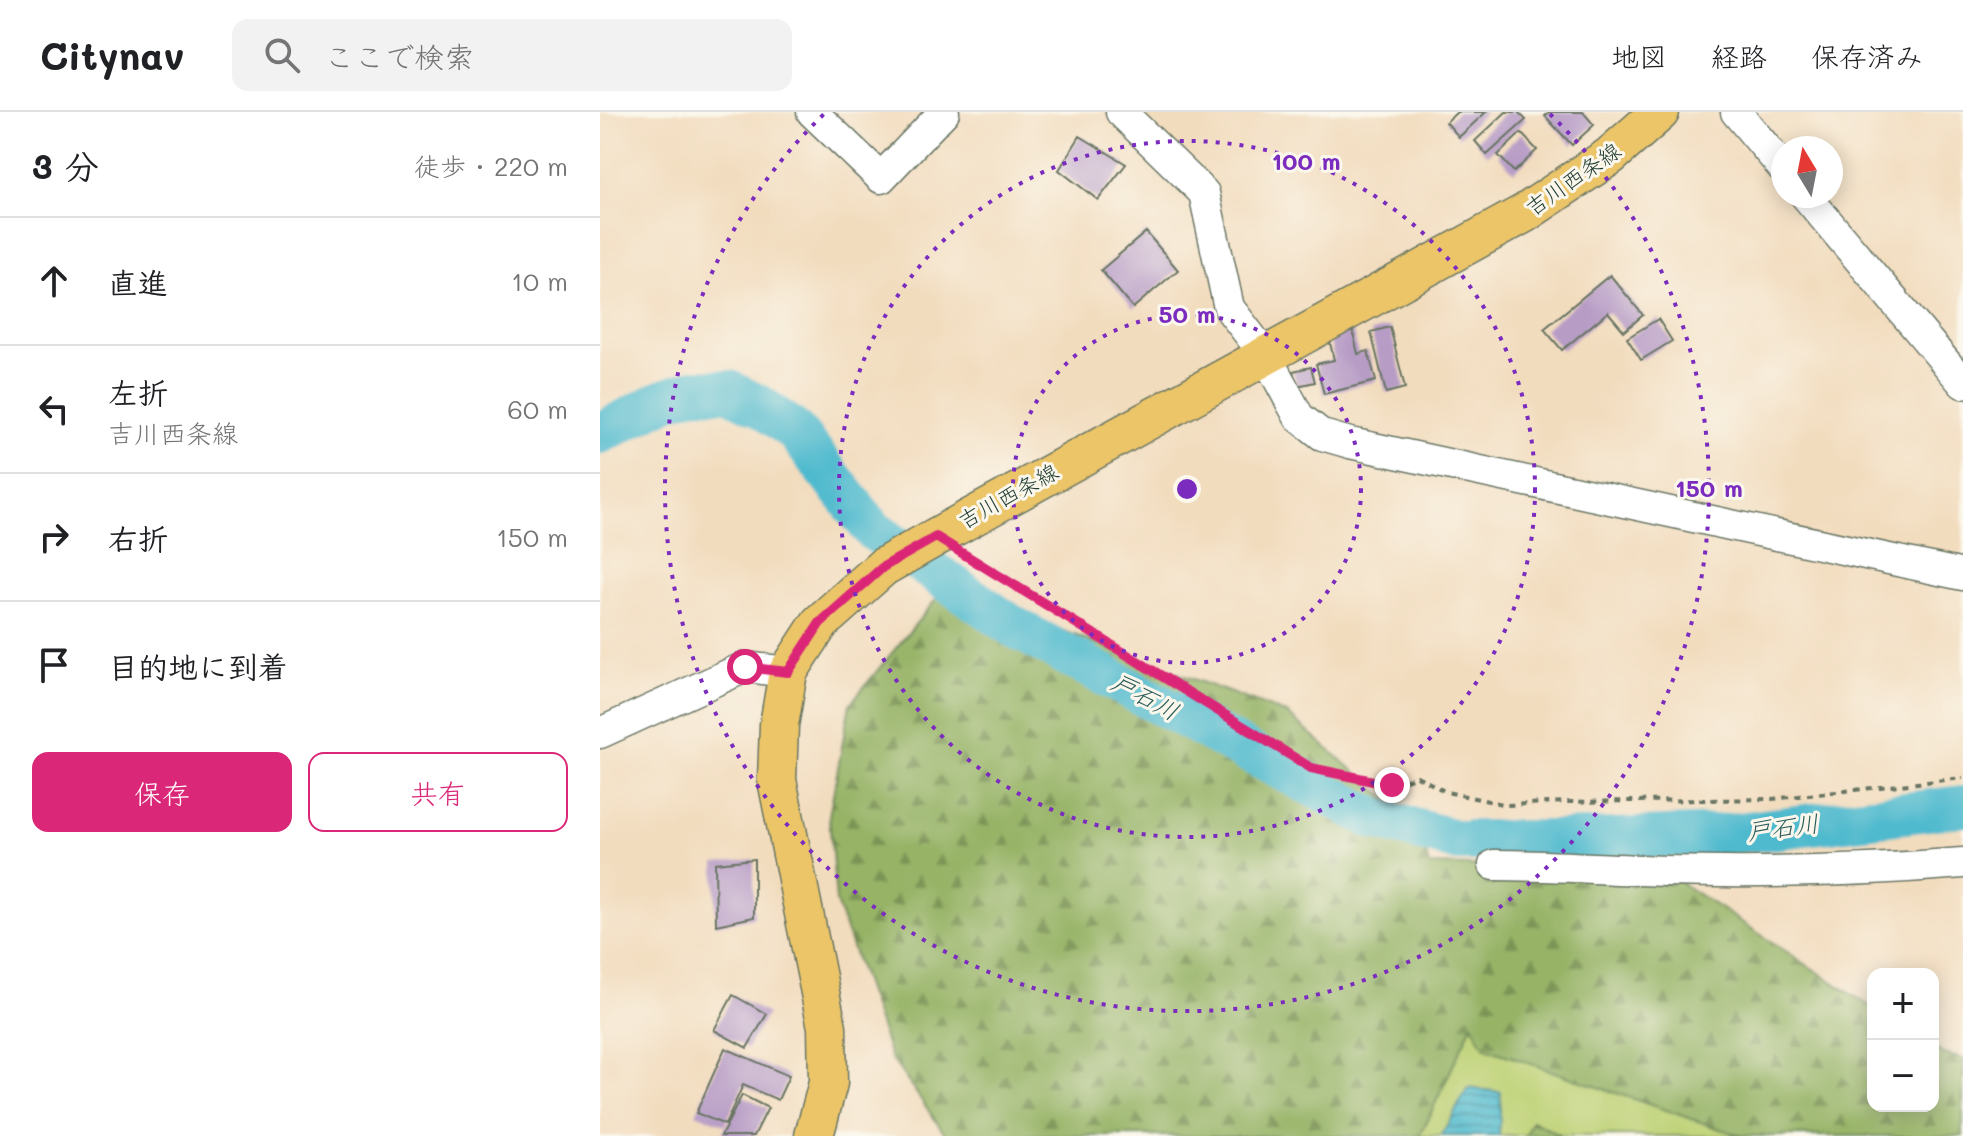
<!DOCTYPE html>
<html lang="ja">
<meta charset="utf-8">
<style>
:root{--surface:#fff;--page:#f2f2f2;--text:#202124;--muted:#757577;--line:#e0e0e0;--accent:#db2777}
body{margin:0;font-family:Mali,"Klee One",sans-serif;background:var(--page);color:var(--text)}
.controls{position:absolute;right:24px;bottom:24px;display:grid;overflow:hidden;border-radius:16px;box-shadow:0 4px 20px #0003}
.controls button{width:72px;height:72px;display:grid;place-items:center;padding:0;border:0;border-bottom:2px solid var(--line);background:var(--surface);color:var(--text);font:40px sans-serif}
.compass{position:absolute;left:1171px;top:24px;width:72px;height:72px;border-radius:50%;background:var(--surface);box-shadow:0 4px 20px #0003;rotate:350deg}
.stop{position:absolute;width:24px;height:24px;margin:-18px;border:6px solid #db2777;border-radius:50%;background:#fff}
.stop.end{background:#db2777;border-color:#fff;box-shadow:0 2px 8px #0008}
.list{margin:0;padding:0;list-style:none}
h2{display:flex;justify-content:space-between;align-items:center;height:104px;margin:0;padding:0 32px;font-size:34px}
h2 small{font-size:26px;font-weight:400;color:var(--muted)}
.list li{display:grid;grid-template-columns:52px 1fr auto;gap:24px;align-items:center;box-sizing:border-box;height:128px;padding:0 32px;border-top:2px solid var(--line)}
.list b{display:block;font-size:30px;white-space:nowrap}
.list p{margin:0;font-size:26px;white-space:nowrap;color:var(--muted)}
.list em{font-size:26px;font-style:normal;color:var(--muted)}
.actions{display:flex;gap:16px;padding:24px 32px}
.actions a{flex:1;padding:18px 0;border:2px solid var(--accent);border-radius:16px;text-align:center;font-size:28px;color:var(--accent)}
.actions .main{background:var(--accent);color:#fff}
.icon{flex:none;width:44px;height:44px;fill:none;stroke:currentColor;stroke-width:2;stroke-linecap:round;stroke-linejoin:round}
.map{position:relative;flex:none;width:1363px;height:1024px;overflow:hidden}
header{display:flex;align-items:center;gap:48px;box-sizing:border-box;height:112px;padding:0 40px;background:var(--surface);border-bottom:2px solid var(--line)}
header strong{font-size:38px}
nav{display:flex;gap:44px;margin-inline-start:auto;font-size:28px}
.search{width:560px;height:72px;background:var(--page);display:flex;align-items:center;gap:20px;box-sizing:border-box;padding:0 28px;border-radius:16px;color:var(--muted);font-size:30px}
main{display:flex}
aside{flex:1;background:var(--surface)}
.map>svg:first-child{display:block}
.grass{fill:#bdd175;stroke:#6e8754;stroke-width:2}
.forest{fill:url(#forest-firs);stroke:#5a784d;stroke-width:2}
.water{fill:url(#water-rules);stroke:#387c81;stroke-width:2}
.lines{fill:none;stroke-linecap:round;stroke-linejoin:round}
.river{stroke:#50bace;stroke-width:42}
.building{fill:#b79cc6}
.minor-casing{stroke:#697564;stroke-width:33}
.major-casing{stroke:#697564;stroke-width:41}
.path{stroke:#697564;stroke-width:4;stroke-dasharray:6 6;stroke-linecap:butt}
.minor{stroke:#fff;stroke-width:30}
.major{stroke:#ecc569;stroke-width:38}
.route{stroke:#db2777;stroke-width:10}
.ring{fill:none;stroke:#7b2cbf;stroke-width:4;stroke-dasharray:4 8}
.labels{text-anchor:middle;stroke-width:6;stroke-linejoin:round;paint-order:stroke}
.street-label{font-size:22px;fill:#1f3d34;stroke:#fbf7ec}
.water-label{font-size:24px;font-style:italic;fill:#2b5c5a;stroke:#fbf7ec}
.centre{fill:#7b2cbf;stroke:#fbf7ec;stroke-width:4}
.ring-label{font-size:24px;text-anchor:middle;font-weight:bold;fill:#7b2cbf;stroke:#fbf7ec;stroke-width:6;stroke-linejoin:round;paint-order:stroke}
</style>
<header>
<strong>Citynav</strong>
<div class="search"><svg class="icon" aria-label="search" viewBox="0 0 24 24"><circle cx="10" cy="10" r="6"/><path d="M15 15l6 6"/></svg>ここで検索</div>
<nav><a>地図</a><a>経路</a><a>保存済み</a></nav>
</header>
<main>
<aside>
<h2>3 分<small>徒歩 · 220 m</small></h2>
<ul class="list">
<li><svg class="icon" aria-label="ahead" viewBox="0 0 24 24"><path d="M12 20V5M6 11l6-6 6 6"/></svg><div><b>直進</b></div><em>10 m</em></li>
<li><svg class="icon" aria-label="left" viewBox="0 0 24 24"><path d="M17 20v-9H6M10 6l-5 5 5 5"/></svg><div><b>左折</b><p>吉川西条線</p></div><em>60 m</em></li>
<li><svg class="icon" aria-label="right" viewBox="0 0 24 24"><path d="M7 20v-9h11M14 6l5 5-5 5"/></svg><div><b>右折</b></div><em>150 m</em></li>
<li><svg class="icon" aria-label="arrive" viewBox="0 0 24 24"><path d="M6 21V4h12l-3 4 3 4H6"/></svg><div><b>目的地に到着</b></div></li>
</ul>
<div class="actions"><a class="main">保存</a><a>共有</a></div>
</aside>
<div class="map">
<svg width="1363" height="1024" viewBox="0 0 1363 1024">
<defs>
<pattern id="forest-firs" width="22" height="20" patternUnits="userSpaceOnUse" patternTransform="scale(2)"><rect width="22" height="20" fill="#96b366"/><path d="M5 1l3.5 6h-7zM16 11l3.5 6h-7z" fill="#7a9355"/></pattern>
<pattern id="water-rules" width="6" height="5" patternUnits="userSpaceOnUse" patternTransform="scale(2)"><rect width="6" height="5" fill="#50bace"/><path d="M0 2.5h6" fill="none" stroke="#4298a8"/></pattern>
</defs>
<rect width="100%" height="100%" fill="#fbf7ec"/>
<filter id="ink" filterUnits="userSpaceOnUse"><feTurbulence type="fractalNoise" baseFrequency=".0125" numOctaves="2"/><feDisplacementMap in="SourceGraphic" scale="16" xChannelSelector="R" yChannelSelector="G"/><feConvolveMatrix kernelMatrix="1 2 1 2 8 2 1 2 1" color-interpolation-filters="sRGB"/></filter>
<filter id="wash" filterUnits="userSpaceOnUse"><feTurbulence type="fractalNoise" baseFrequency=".006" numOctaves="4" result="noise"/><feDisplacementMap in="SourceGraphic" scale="32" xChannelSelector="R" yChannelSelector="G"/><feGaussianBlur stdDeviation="1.8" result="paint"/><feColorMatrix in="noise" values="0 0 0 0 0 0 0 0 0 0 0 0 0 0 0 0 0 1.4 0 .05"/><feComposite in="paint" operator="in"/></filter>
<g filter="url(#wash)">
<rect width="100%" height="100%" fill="#f2dcbe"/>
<path class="grass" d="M872,912L1335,1018L1363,1022V1024H712Z"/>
<path class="forest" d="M346,475L687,602L818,713L829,753L1063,759L1273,896V994H1333V935L1344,942L1363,947V1024H1141L885,936L872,913L820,1024H347L291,946L236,790L229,704L250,592Z
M932,1009L961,1024H927Z"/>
<path class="water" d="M868,976L901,980L899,1024H841Z"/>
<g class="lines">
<path class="river" d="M0,321L64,288L94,278L130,279L162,295L195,319L273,418L414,515L773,706L859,729H962L1121,723L1363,694"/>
</g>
<g id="blocks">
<path class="building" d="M857,0H886L859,25L846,10Z
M906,0H918L926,8L887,43L875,29Z
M950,0H983L994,13L972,33L945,4Z
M921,21L937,38L914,60L898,43Z
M480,24L526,52L498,88L459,58Z
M546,120L578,158L533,196L501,158Z
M1010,163L1043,203L1024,219L1008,200L962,238L944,217Z
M1058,207L1072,229L1041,248L1027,226Z
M790,215L805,276L786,281L771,220Z
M752,216L758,242L768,239L776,269L724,282L716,252L734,248L728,222Z
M711,255L715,270L697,274L693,259Z
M154,747V805L116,813L115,751Z
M133,883L167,902L147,936L114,918Z
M125,936L189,964L178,988L143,973L125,1013L96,1001Z
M142,983L168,996L154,1024H121Z"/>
</g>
</g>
<g filter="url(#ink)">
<use href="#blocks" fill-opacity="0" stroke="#697564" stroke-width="2"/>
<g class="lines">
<defs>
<path id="minor" d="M212,0L281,66L344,0
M521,0L604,81L629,196L666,244L699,305L722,323L750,331L1363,463
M1136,0L1183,56
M1206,84L1363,271
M0,621L145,555L188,560
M894,753C951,753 1007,757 1064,759C1163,762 1264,759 1363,751"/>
<path id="major" d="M214,1024L228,971L227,915L177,668L179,613L188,560L220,511L283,455L336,425L925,101L1010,44L1060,0"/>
</defs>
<use href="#minor" class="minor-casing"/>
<use href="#major" class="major-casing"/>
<path class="path" d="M365,442L711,656L792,673L817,664L846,680L907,693L967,690L1172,687L1363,666"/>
<use href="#minor" class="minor"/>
<use href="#major" class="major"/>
</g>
</g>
<g class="lines" filter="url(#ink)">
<path class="route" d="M145,555L188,560L220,511L283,455L336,425L711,656L792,673"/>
</g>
<g class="ring">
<circle cx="587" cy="377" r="174"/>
<circle cx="587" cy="377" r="348"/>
<path d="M950 2A522 522 0 1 1 224 2"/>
</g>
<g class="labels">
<g class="street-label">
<text transform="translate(973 67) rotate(-35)" y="8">吉川西条線</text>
<text transform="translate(408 384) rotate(-29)" y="8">吉川西条線</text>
</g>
<g class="water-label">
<text transform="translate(545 585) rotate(28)" y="8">戸石川</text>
<text transform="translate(1183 716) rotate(-7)" y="8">戸石川</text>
</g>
</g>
<circle cx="587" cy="377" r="12" class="centre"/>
<g class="ring-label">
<text x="706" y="58">100 m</text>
<text x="587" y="211">50 m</text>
<text x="1109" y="385">150 m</text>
</g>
</svg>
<div class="controls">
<button>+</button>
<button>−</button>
</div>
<svg class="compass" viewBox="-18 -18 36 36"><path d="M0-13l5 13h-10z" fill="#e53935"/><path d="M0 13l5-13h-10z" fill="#757577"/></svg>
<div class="stop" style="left:145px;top:555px"></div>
<div class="stop end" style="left:792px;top:673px"></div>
</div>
</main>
